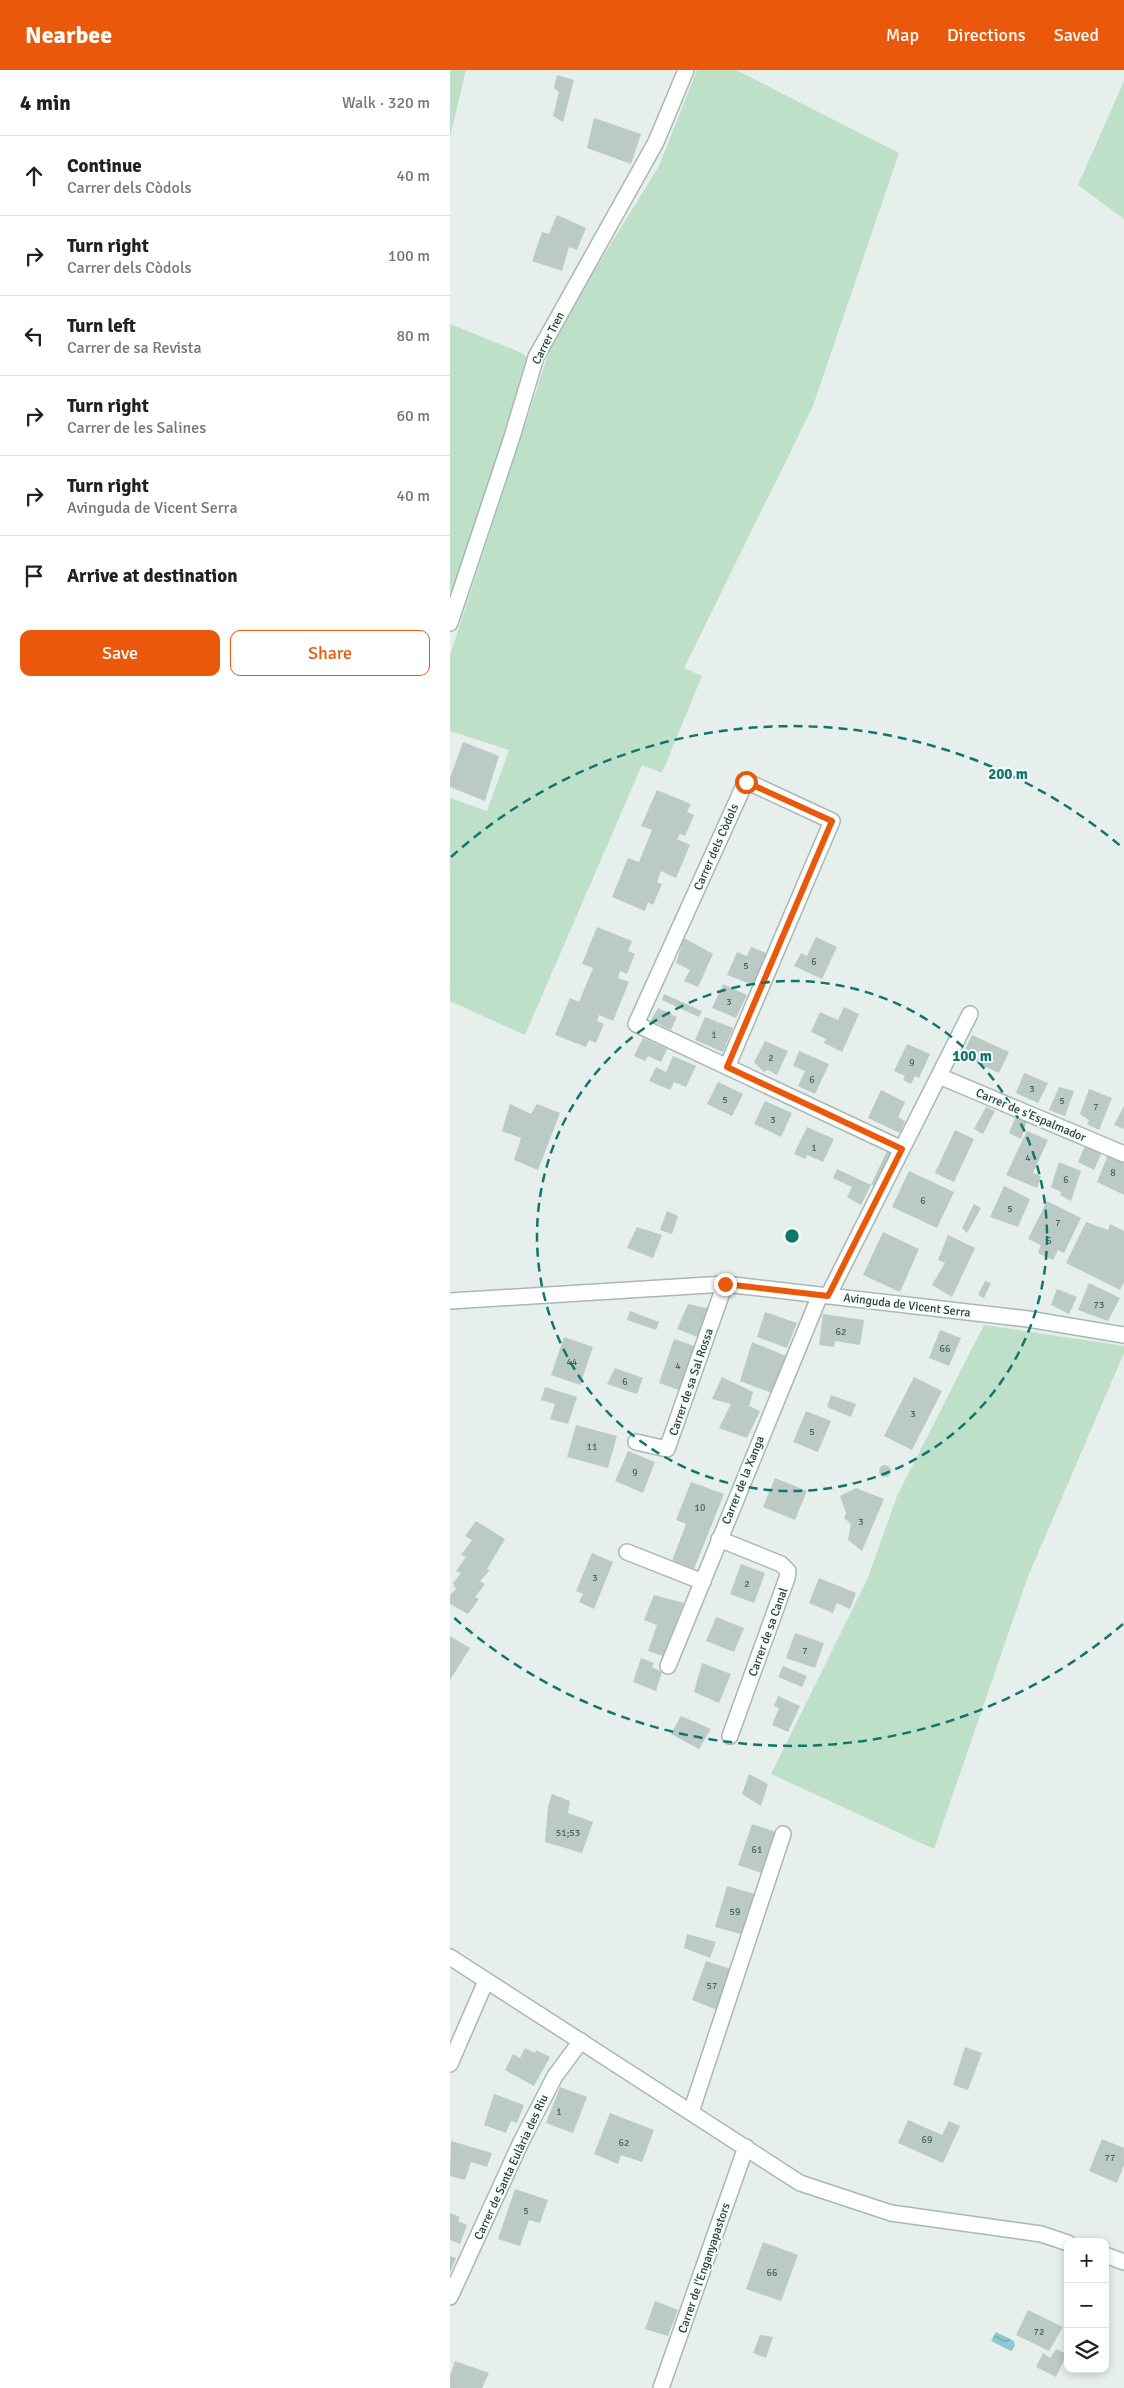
<!DOCTYPE html>
<meta charset="utf-8">
<style>
:root{--surface:#fff;--page:#f2f2f2;--text:#202124;--muted:#757577;--line:#e0e0e0;--accent:#ea580c}
body{margin:0;font-family:Signika,sans-serif;background:var(--page);color:var(--text)}
.controls{position:absolute;right:15px;bottom:15px;display:grid;overflow:hidden;border-radius:10px;box-shadow:0 2px 8px #0003}
.controls button{width:45px;height:45px;display:grid;place-items:center;padding:0;border:0;border-bottom:1px solid var(--line);background:var(--surface);color:var(--text);font:25px sans-serif}
.stop{position:absolute;width:15px;height:15px;margin:-11px;border:4px solid #ea580c;border-radius:50%;background:#fff}
.stop.end{background:#ea580c;border-color:#fff;box-shadow:0 1px 5px #0008}
.list{margin:0;padding:0;list-style:none}
h2{display:flex;justify-content:space-between;align-items:center;height:65px;margin:0;padding:0 20px;font-size:21px}
h2 small{font-size:16px;font-weight:400;color:var(--muted)}
.list li{display:grid;grid-template-columns:32px 1fr auto;gap:15px;align-items:center;box-sizing:border-box;height:80px;padding:0 20px;border-top:1px solid var(--line)}
.list b{display:block;font-size:19px;white-space:nowrap}
.list p{margin:0;font-size:16px;white-space:nowrap;color:var(--muted)}
.list em{font-size:16px;font-style:normal;color:var(--muted)}
.actions{display:flex;gap:10px;padding:15px 20px}
.actions a{flex:1;padding:11px 0;border:1px solid var(--accent);border-radius:10px;text-align:center;font-size:18px;color:var(--accent)}
.actions .main{background:var(--accent);color:#fff}
.icon{flex:none;width:28px;height:28px;fill:none;stroke:currentColor;stroke-width:2;stroke-linecap:round;stroke-linejoin:round}
.map{position:relative;flex:none;width:674px;height:2318px;overflow:hidden}
header{display:flex;align-items:center;gap:30px;box-sizing:border-box;height:70px;padding:0 25px;background:var(--accent);color:#fff}
header strong{font-size:24px}
nav{display:flex;gap:28px;margin-inline-start:auto;font-size:18px}
main{display:flex}
aside{flex:1;background:var(--surface)}
.map>svg:first-child{display:block}
.green{fill:#bfe0c8}
.water{fill:url(#water-waves)}
.building{fill:#bbcac4}
.lines{fill:none;stroke-linecap:round;stroke-linejoin:round}
.street-casing{stroke:#a8b8b2;stroke-width:18}
.secondary-casing{stroke:#a4bbb3;stroke-width:18}
.street{stroke:#fff;stroke-width:15}
.secondary{stroke:#fff;stroke-width:15}
.route{stroke:#ea580c;stroke-width:6}
.ring{fill:none;stroke:#0f766e;stroke-width:2.5;stroke-dasharray:9 6}
.labels{text-anchor:middle;stroke-width:4;stroke-linejoin:round;paint-order:stroke}
.number-label{font-size:10px;fill:#4a645c}
.street-label{font-size:12px;fill:#24423a;stroke:#f7fbf9}
.centre{fill:#0f766e;stroke:#f7fbf9;stroke-width:2.5}
.ring-label{font-size:15px;text-anchor:middle;font-weight:bold;fill:#0f766e;stroke:#f7fbf9;stroke-width:4;stroke-linejoin:round;paint-order:stroke}
</style>
<header>
<strong>Nearbee</strong>
<nav><a>Map</a><a>Directions</a><a>Saved</a></nav>
</header>
<main>
<aside>
<h2>4 min<small>Walk · 320 m</small></h2>
<ul class="list">
<li><svg class="icon" aria-label="ahead" viewBox="0 0 24 24"><path d="M12 20V5M6 11l6-6 6 6"/></svg><div><b>Continue</b><p>Carrer dels Còdols</p></div><em>40 m</em></li>
<li><svg class="icon" aria-label="right" viewBox="0 0 24 24"><path d="M7 20v-9h11M14 6l5 5-5 5"/></svg><div><b>Turn right</b><p>Carrer dels Còdols</p></div><em>100 m</em></li>
<li><svg class="icon" aria-label="left" viewBox="0 0 24 24"><path d="M17 20v-9H6M10 6l-5 5 5 5"/></svg><div><b>Turn left</b><p>Carrer de sa Revista</p></div><em>80 m</em></li>
<li><svg class="icon" aria-label="right" viewBox="0 0 24 24"><path d="M7 20v-9h11M14 6l5 5-5 5"/></svg><div><b>Turn right</b><p>Carrer de les Salines</p></div><em>60 m</em></li>
<li><svg class="icon" aria-label="right" viewBox="0 0 24 24"><path d="M7 20v-9h11M14 6l5 5-5 5"/></svg><div><b>Turn right</b><p>Avinguda de Vicent Serra</p></div><em>40 m</em></li>
<li><svg class="icon" aria-label="arrive" viewBox="0 0 24 24"><path d="M6 21V4h12l-3 4 3 4H6"/></svg><div><b>Arrive at destination</b></div></li>
</ul>
<div class="actions"><a class="main">Save</a><a>Share</a></div>
</aside>
<div class="map">
<svg width="674" height="2318" viewBox="0 0 674 2318">
<defs>
<pattern id="water-waves" width="16" height="10" patternUnits="userSpaceOnUse" patternTransform="scale(1.25)"><rect width="16" height="10" fill="#8ec9d4"/><path d="M0 5q4-4 8 0t8 0" fill="none" stroke="#74a5ad"/></pattern>
</defs>
<rect width="100%" height="100%" fill="#e6efeb"/>
<path class="green" d="M0,0H16L0,67Z
M247,0H286L449,83L363,336L234,598L252,606L212,703L192,695L75,965L0,931V728L37,741L59,680L0,661V585L104,266L209,96Z
M674,11V149L628,115Z
M0,254L72,283L78,288L14,498L2,522L0,521Z
M534,1255L674,1276V1283L577,1509L484,1779L321,1704L417,1510L447,1426Z"/>
<path class="water" d="M546,2262L564,2271L565,2276L561,2281L541,2271Z"/>
<path class="building" d="M107,5L124,10L113,52L103,46L109,22L104,18Z
M144,48L191,64L181,94L137,78Z
M107,145L136,158L127,180L119,177L112,201L82,191L92,162L99,164Z
M13,672L49,686L35,731L0,717V708Z
M207,720L241,734L237,742L244,745L235,766L230,764L227,769L240,775L226,808L211,801L207,812L212,814L203,835L198,832L195,841L162,827L178,788L189,792L202,760L191,756Z
M147,857L182,871L178,881L185,884L177,904L170,901L168,908L179,912L163,951L149,945L147,951L154,954L146,973L139,970L136,977L105,965L120,928L129,932L143,898L132,894Z
M366,867L387,877L372,909L344,896L351,883L357,886Z
M234,868L263,884L248,917L234,911L240,900L226,893Z
M301,877L316,883L303,915L277,905L287,882L297,886Z
M273,914L297,925L286,948L262,938Z
M214,924L252,941L249,947L212,930Z
M394,937L409,944L392,982L374,973L376,969L361,962L370,942L388,950Z
M208,938L227,947L221,960L201,950Z
M255,947L283,958L273,982L245,970Z
M522,965L559,982L549,1003L512,986Z
M193,968L217,979L211,992L198,986L195,991L184,986Z
M315,971L338,981L327,1005L318,1000L314,1002L304,992Z
M457,974L480,984L469,1008L465,1006L461,1014L453,1010L455,1006L444,1001Z
M349,981L379,994L365,1024L348,1016L355,1001L343,996Z
M223,986L246,996L236,1017L224,1012L220,1020L199,1011L206,997L216,1002Z
M574,1003L598,1013L588,1033L566,1023Z
M268,1012L293,1024L282,1046L257,1034Z
M609,1017L624,1021L615,1046L599,1040Z
M639,1019L662,1028L649,1060L637,1054L639,1050L630,1044Z
M431,1020L455,1032L448,1047L455,1051L450,1063L418,1048Z
M315,1031L342,1043L331,1067L304,1054Z
M60,1034L81,1044L87,1034L110,1043L88,1100L64,1090L71,1068L52,1061Z
M674,1036V1059L664,1055Z
M536,1037L545,1041L533,1064L524,1059Z
M566,1046L577,1051L571,1069L559,1063Z
M357,1057L384,1069L373,1092L357,1085L355,1089L344,1084Z
M505,1060L524,1069L504,1112L485,1103Z
M577,1061L598,1070L583,1103L591,1106L587,1118L556,1105Z
M635,1076L651,1084L644,1100L628,1092Z
M437,1081L444,1084L428,1118L421,1115Z
M658,1085L674,1092V1125L647,1112Z
M609,1092L631,1101L621,1131L610,1125L611,1122L601,1117Z
M387,1099L421,1115L411,1135L397,1127L402,1117L383,1108Z
M459,1101L504,1122L487,1158L442,1137Z
M554,1116L580,1129L568,1157L540,1147Z
M597,1131L631,1148L614,1183L608,1180L603,1190L588,1183L591,1175L578,1169Z
M524,1134L531,1138L517,1163L512,1158Z
M217,1141L228,1146L222,1164L210,1160Z
M636,1152L658,1160L660,1154L674,1161V1212L670,1220L616,1193Z
M187,1157L212,1165L203,1188L177,1178Z
M433,1162L469,1179L450,1222L413,1205Z
M498,1165L525,1178L502,1227L482,1215L495,1193L488,1190Z
M535,1211L541,1213L534,1228L528,1225Z
M639,1213L670,1228L658,1251L628,1240Z
M607,1219L627,1227L619,1244L601,1235Z
M238,1234L260,1239L250,1268L227,1259Z
M180,1241L209,1252L206,1260L177,1250Z
M315,1242L347,1253L337,1278L307,1267Z
M373,1244L414,1250L410,1275L385,1271L384,1277L369,1275Z
M490,1260L511,1268L499,1296L479,1288Z
M114,1267L143,1277L130,1315L101,1305Z
M224,1269L247,1277L232,1321L209,1313Z
M302,1272L336,1286L322,1323L290,1311Z
M165,1298L193,1308L187,1324L157,1314Z
M272,1307L303,1322L299,1336L310,1341L297,1368L269,1358L281,1334L262,1329Z
M464,1307L492,1321L462,1380L434,1366Z
M95,1317L127,1327L118,1354L100,1349L105,1334L91,1330Z
M381,1325L406,1334L401,1347L377,1337Z
M356,1341L381,1351L368,1382L343,1372Z
M126,1355L167,1366L158,1398L117,1387Z
M178,1381L205,1392L193,1423L165,1411Z
M429 1401a6 6 0 1 1 12 0a6 6 0 1 1-12 0Z
M325,1408L357,1421L345,1450L313,1437Z
M241,1412L274,1424L244,1499L222,1491L236,1454L226,1450Z
M406,1418L434,1429L412,1481L398,1470L401,1454L394,1448L396,1443L390,1426Z
M26,1451L55,1469L37,1499L40,1500L30,1511L35,1514L25,1527L29,1529L18,1544L0,1534V1525L6,1519L3,1513L11,1503L6,1501L16,1487L11,1485L22,1470L15,1466Z
M142,1483L163,1492L144,1539L129,1532L133,1524L126,1521Z
M291,1494L315,1503L304,1533L280,1524Z
M369,1508L406,1523L400,1539L387,1533L383,1543L359,1533Z
M204,1525L234,1533L213,1586L198,1581L207,1555L194,1550Z
M266,1547L294,1558L284,1582L256,1571Z
M345,1563L374,1573L365,1598L336,1588Z
M0,1566L20,1578L0,1610Z
M191,1588L204,1593L202,1597L212,1602L206,1621L183,1612Z
M252,1593L281,1604L269,1633L244,1622Z
M333,1596L357,1606L352,1617L328,1607Z
M328,1626L350,1636L338,1662L322,1655L329,1638L324,1636Z
M231,1646L261,1659L249,1679L221,1664Z
M299,1704L318,1714L311,1736L292,1724Z
M102,1724L120,1731L118,1743L143,1752L132,1783L95,1772L98,1736Z
M302,1754L326,1762L312,1803L288,1795Z
M277,1816L305,1824L294,1865L265,1857Z
M237,1864L266,1872L260,1888L234,1878Z
M256,1891L281,1899L267,1940L242,1930Z
M515,1977L532,1983L518,2020L503,2015Z
M75,1978L85,1983L86,1980L100,1987L84,2016L55,2000L63,1984L70,1988Z
M110,2017L137,2027L123,2063L96,2053Z
M44,2024L74,2035L67,2053L61,2051L56,2063L34,2055Z
M160,2043L204,2060L192,2092L171,2085L168,2094L144,2084Z
M458,2050L492,2065L499,2051L510,2056L493,2093L448,2073Z
M652,2069L674,2078V2095L667,2113L639,2101Z
M1,2071L42,2083L37,2097L21,2092L15,2110L0,2106Z
M65,2119L98,2130L90,2153L79,2150L70,2176L48,2169Z
M0,2143L10,2147L8,2151L17,2155L10,2174L0,2170Z
M313,2172L348,2185L331,2231L296,2219Z
M0,2186L6,2188L0,2203Z
M205,2231L228,2240L218,2266L195,2259Z
M578,2240L613,2257L599,2281L566,2265Z
M310,2265L323,2267L316,2288L303,2283Z
M606,2279L617,2284L606,2307L586,2297L593,2283L600,2288Z
M5,2291L39,2303L32,2318H0V2306Z"/>
<g class="lines">
<defs>
<path id="street" d="M0,553L62,367L86,287L206,72L236,0
M277,997L382,751L296,711L186,954L452,1079
M489,1006L674,1084
M378,1226L520,944
M0,1231L275,1214L578,1249L674,1265
M186,1372L217,1379L275,1214
M269,1469L331,1494L338,1501L337,1508L280,1666
M177,1482L253,1512
M218,1596L370,1225
M0,1994L36,1911
M241,2042L333,1764
M0,2227L71,2072L105,2006L131,1971
M211,2318L296,2077"/>
<path id="secondary" d="M0,1887L350,2113L441,2143L591,2164L618,2173
M655,2185L674,2192"/>
</defs>
<use href="#street" class="street-casing"/>
<use href="#secondary" class="secondary-casing"/>
<use href="#street" class="street"/>
<use href="#secondary" class="secondary"/>
</g>
<g class="lines">
<path class="route" d="M275,1214L378,1226L452,1079L277,997L382,751L296,712"/>
</g>
<g class="ring">
<circle cx="342" cy="1166" r="255"/>
<path d="M673 1554A510 510 0 0 1 1 1545M1 787A510 510 0 0 1 673 778"/>
</g>
<g class="labels">
<g class="number-label">
<text x="364" y="895">6</text>
<text x="296" y="899">5</text>
<text x="279" y="935">3</text>
<text x="264" y="968">1</text>
<text x="321" y="991">2</text>
<text x="462" y="996">9</text>
<text x="362" y="1013">6</text>
<text x="582" y="1022">3</text>
<text x="275" y="1033">5</text>
<text x="612" y="1034">5</text>
<text x="646" y="1040">7</text>
<text x="323" y="1053">3</text>
<text x="364" y="1081">1</text>
<text x="578" y="1091">4</text>
<text x="663" y="1106">8</text>
<text x="616" y="1113">6</text>
<text x="473" y="1134">6</text>
<text x="560" y="1142">5</text>
<text x="608" y="1156">7</text>
<text x="599" y="1174">6</text>
<text x="649" y="1238">73</text>
<text x="391" y="1265">62</text>
<text x="495" y="1282">66</text>
<text x="122" y="1295">44</text>
<text x="228" y="1299">4</text>
<text x="175" y="1315">6</text>
<text x="463" y="1347">3</text>
<text x="362" y="1365">5</text>
<text x="142" y="1380">11</text>
<text x="185" y="1406">9</text>
<text x="250" y="1441">10</text>
<text x="411" y="1455">3</text>
<text x="145" y="1511">3</text>
<text x="297" y="1517">2</text>
<text x="355" y="1584">7</text>
<text x="118" y="1766">51;53</text>
<text x="307" y="1783">61</text>
<text x="285" y="1845">59</text>
<text x="262" y="1919">57</text>
<text x="109" y="2045">1</text>
<text x="477" y="2073">69</text>
<text x="174" y="2076">62</text>
<text x="660" y="2091">77</text>
<text x="76" y="2144">5</text>
<text x="322" y="2206">66</text>
<text x="589" y="2265">72</text>
</g>
<g class="street-label">
<text transform="translate(98 268) rotate(-63)" y="4">Carrer Tren</text>
<text transform="translate(266 777) rotate(-66)" y="4">Carrer dels Còdols</text>
<text transform="translate(581 1045) rotate(23)" y="4">Carrer de s'Espalmador</text>
<text transform="translate(457 1235) rotate(7)" y="4">Avinguda de Vicent Serra</text>
<text transform="translate(241 1312) rotate(-71)" y="4">Carrer de sa Sal Rossa</text>
<text transform="translate(293 1410) rotate(-68)" y="4">Carrer de la Xanga</text>
<text transform="translate(318 1562) rotate(-70)" y="4">Carrer de sa Canal</text>
<text transform="translate(61 2097) rotate(-65)" y="4">Carrer de Santa Eulària des Riu</text>
<text transform="translate(254 2198) rotate(-71)" y="4">Carrer de l'Enganyapastors</text>
</g>
</g>
<circle cx="342" cy="1166" r="8" class="centre"/>
<g class="ring-label">
<text x="558" y="709">200 m</text>
<text x="522" y="991">100 m</text>
</g>
</svg>
<div class="controls">
<button>+</button>
<button>−</button>
<button><svg class="icon" aria-label="layers" viewBox="0 0 24 24"><path d="M12 4l9 5-9 5-9-5zM3 14l9 5 9-5"/></svg></button>
</div>
<div class="stop" style="left:296px;top:712px"></div>
<div class="stop end" style="left:275px;top:1214px"></div>
</div>
</main>
